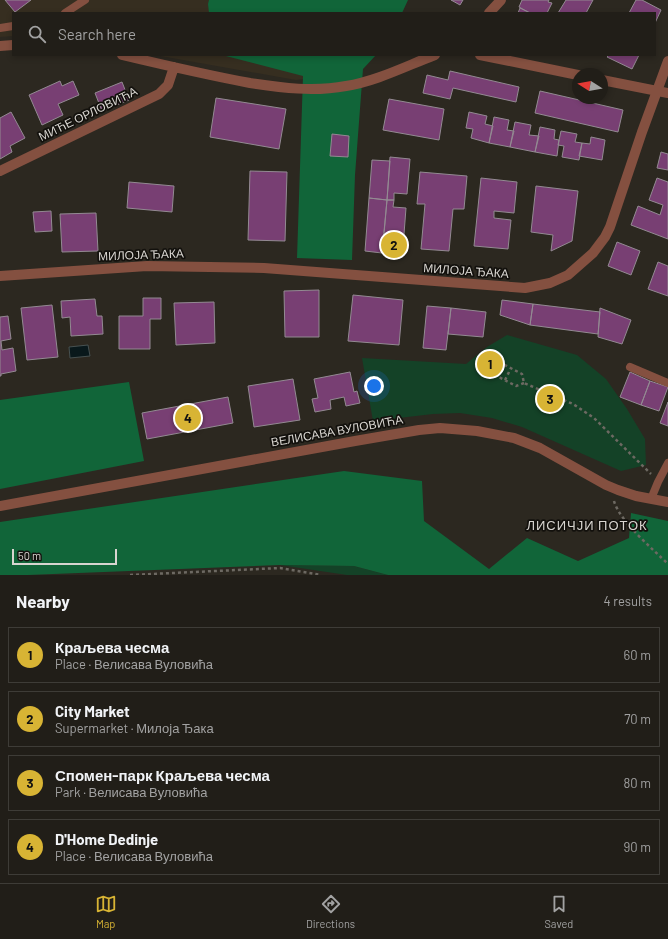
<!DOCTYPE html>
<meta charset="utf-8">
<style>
:root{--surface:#211e18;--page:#292721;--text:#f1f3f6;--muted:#a2a2a2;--line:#3e3c37;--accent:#d8b434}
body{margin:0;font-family:Barlow,sans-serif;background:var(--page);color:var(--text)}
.compass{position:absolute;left:572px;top:68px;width:36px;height:36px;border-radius:50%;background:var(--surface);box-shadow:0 2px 6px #0003;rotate:281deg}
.scale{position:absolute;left:12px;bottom:10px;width:105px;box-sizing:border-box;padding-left:4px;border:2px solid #d8d5d0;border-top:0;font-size:11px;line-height:14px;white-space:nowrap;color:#d8d5d0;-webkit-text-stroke:3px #13110d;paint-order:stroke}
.you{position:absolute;left:374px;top:386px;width:14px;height:14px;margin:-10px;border:3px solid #fff;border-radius:50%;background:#1a73e8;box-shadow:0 0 0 6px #1a73e833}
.badge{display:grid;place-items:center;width:26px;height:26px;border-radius:50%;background:var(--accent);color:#111;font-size:13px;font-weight:700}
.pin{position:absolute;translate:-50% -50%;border:2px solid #fff;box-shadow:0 1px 4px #0006}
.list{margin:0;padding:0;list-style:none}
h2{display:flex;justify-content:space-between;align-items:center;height:52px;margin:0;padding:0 16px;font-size:17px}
h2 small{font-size:13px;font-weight:400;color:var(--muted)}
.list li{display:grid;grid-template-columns:26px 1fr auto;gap:12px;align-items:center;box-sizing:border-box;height:56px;margin:0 8px 8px;padding:0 8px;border:1px solid var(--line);border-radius:0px}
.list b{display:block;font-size:15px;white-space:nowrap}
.list p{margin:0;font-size:13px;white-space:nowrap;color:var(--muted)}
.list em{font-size:13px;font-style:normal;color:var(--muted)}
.icon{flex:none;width:22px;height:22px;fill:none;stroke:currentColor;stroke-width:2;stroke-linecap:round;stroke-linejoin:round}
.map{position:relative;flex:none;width:668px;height:575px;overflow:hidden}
.search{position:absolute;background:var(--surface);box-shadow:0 2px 6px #0003;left:12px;right:12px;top:12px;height:44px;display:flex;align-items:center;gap:10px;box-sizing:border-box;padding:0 14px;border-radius:0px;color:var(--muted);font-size:15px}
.sheet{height:308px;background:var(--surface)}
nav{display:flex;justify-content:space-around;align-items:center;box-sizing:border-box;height:56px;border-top:1px solid var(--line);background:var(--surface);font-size:11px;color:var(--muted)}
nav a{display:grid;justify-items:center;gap:2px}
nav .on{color:var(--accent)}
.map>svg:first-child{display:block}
.built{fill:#362e20}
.green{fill:#144227}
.forest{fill:#116539}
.water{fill:#09181b;stroke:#475151}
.building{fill:#783f73;stroke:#938a92}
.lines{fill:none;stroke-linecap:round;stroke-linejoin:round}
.path{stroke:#6d6962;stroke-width:2.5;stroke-dasharray:3 3;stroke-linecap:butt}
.service{stroke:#845040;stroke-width:8}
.minor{stroke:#845040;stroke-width:10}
.tertiary{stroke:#845040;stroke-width:10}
.labels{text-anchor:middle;stroke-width:3.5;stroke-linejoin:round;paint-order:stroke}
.street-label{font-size:12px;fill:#d8d5d0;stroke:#13110d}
.neighbourhood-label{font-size:13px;letter-spacing:1px;fill:#d8d5d0;stroke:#13110d}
</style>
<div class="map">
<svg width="668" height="575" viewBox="0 0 668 575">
<rect width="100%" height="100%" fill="#2c2820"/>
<path class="built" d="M0,0H395L391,13H13V36L0,37Z
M155,55H361L343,74L296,80Z"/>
<path class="green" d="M507,335L577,355L606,379L627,409L645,439L646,465L621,471L522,427L492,418L460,413L433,414L373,421L362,358L466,364L487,347Z
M280,565L354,566L388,575H347Z"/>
<path class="forest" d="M209,0H408L402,13H209L208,4Z
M222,55H376L363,69L355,175L352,260L297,258L303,76Z
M129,382L144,461L0,489V400Z
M344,471L422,481L424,521L489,569L527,538L578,561L629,538L631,513L668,521V575H388L354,566L280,565L28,575H0V522Z"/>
<path class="water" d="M88,345L90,356L70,358L69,347Z"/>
<path class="building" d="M5,0H31L15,12Z
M451,0H463L460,5Z
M522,0H549L548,2L552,3L547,13H530L519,7Z
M566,0H593L586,13H558Z
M636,0H642L661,10L655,23V13H629Z
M520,8L530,13H518Z
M609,55H639L632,69L607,57Z
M450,71L519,87L516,102L453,88L450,99L423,93L427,75L448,80Z
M60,81L62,86L73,81L79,95L58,104L63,115L42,125L29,95Z
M122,82L129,100L102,111L95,93Z
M540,91L623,110L618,132L535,113Z
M216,98L286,109L279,149L210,137Z
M389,99L444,109L439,140L383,130Z
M11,112L25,138L10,146L12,152L0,159V118Z
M469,112L487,116L485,124L493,126L489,143L471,138L473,129L466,128Z
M494,117L509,120L507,130L514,131L510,147L489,143Z
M515,122L531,125L529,135L539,136L535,152L510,147Z
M540,127L555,130L554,139L559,140L557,156L535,152Z
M561,131L577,134L575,142L582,143L579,160L562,157L564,146L558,145Z
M332,134L349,136L348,157L330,156Z
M591,137L605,140L602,160L579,156L582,143L590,144Z
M661,152L668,154V170L657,168Z
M390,157L410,159L407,194L394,193V200H387Z
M372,160L390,161L387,200L369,198Z
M250,171L287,172L285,241L248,240Z
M420,172L467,176L464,209H453L449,251L421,249L425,204H417Z
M481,178L517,182L514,213L494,211V218L511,220L508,249L474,246Z
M657,178L668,182V239L631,225L638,206L660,215L663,205L649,200Z
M129,182L174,186L172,212L127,208Z
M536,186L578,191L572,241L551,251L553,235L531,232Z
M369,198L387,200L382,253L365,251Z
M387,200H394L393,207L406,208L403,247L383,245Z
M51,211L52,231L35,232L33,212Z
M96,213L98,251L62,252L60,214Z
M617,242L640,251L631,275L608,266Z
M658,262L668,266V296L648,289Z
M319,290V337H285L284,291Z
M353,295L403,300L399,345L348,341Z
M143,298H161V319H150V349H119V316H143Z
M95,299L97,316H102L103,334L71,336L70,317L62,318L61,301Z
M502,300L533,304L530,325L500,315Z
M214,302L215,343L176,345L174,303Z
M533,304L600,312L598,334L530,325Z
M52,305L58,357L27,360L21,308Z
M427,306L451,308L446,350L423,348Z
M451,308L486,312L483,337L448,334Z
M600,308L631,320L622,344L598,337Z
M8,316L11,339L1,341L2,350L13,348L16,371L1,374V376H0V317Z
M350,372L354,392L357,391L360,403L346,406L344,397L330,400L331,409L315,412L312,399L318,398L314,379Z
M630,372L650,381L641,405L620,397Z
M293,379L300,420L254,427L248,386Z
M650,381L668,387L659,411L641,405Z
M228,397L233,423L147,439L142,413Z
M668,402V426L660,423Z"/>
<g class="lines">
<path class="path" d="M505,380L511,368
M524,383L516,386L493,374L499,362L522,374L524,383L573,404L594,418L651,474
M614,501C620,522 653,549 668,564
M130,575L280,568L321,575"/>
<path class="service" d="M65,13L85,0
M0,28L13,26
M630,367L668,383
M651,499L658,482L668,463"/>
<path class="minor" d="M489,13L501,0
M0,46L13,45
M122,55C164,65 207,75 250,83C282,88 314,92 346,86C377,81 406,66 435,55
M480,55L578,75
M602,80L668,93
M0,171L159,94L168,85L174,67
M0,276L147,266L264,268L525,288L550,283L568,275L593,253L605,237L610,227L642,132L668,61"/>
<path class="tertiary" d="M0,506L355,441L419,430L440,428L477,431L514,438L540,448L606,485L618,490L636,496L668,502"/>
</g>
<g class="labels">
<g class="street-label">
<text transform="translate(88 114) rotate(-26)" y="4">МИЋЕ ОРЛОВИЋА</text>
<text transform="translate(141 255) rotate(-2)" y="4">МИЛОЈА ЂАКА</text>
<text transform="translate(466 271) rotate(4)" y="4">МИЛОЈА ЂАКА</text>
<text transform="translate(337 431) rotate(-10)" y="4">ВЕЛИСАВА ВУЛОВИЋА</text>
</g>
<g class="neighbourhood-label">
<text x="587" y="530">ЛИСИЧЈИ ПОТОК</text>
</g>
</g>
</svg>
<svg class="compass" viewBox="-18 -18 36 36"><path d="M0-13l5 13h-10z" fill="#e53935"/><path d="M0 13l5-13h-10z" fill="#a2a2a2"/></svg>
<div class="scale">50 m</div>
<div class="you"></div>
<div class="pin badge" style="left:490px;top:364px">1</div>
<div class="pin badge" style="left:394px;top:245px">2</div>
<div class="pin badge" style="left:550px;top:399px">3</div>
<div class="pin badge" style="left:188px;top:418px">4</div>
<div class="search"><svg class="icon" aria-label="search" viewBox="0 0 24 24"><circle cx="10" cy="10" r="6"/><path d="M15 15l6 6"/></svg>Search here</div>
</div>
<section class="sheet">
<h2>Nearby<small>4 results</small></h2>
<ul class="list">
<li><span class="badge">1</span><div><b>Краљева чесма</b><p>Place · Велисава Вуловића</p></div><em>60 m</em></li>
<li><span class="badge">2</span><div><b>City Market</b><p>Supermarket · Милоја Ђака</p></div><em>70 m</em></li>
<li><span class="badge">3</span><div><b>Спомен-парк Краљева чесма</b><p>Park · Велисава Вуловића</p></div><em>80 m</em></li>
<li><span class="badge">4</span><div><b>D'Home Dedinje</b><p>Place · Велисава Вуловића</p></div><em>90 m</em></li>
</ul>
</section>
<nav>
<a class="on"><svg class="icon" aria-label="map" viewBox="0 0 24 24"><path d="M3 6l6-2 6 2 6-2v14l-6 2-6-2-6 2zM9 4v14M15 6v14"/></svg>Map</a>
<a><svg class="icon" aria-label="directions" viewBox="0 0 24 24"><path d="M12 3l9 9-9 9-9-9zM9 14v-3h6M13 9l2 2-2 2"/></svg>Directions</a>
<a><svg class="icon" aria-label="saved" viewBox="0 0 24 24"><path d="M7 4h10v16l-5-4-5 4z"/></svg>Saved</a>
</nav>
